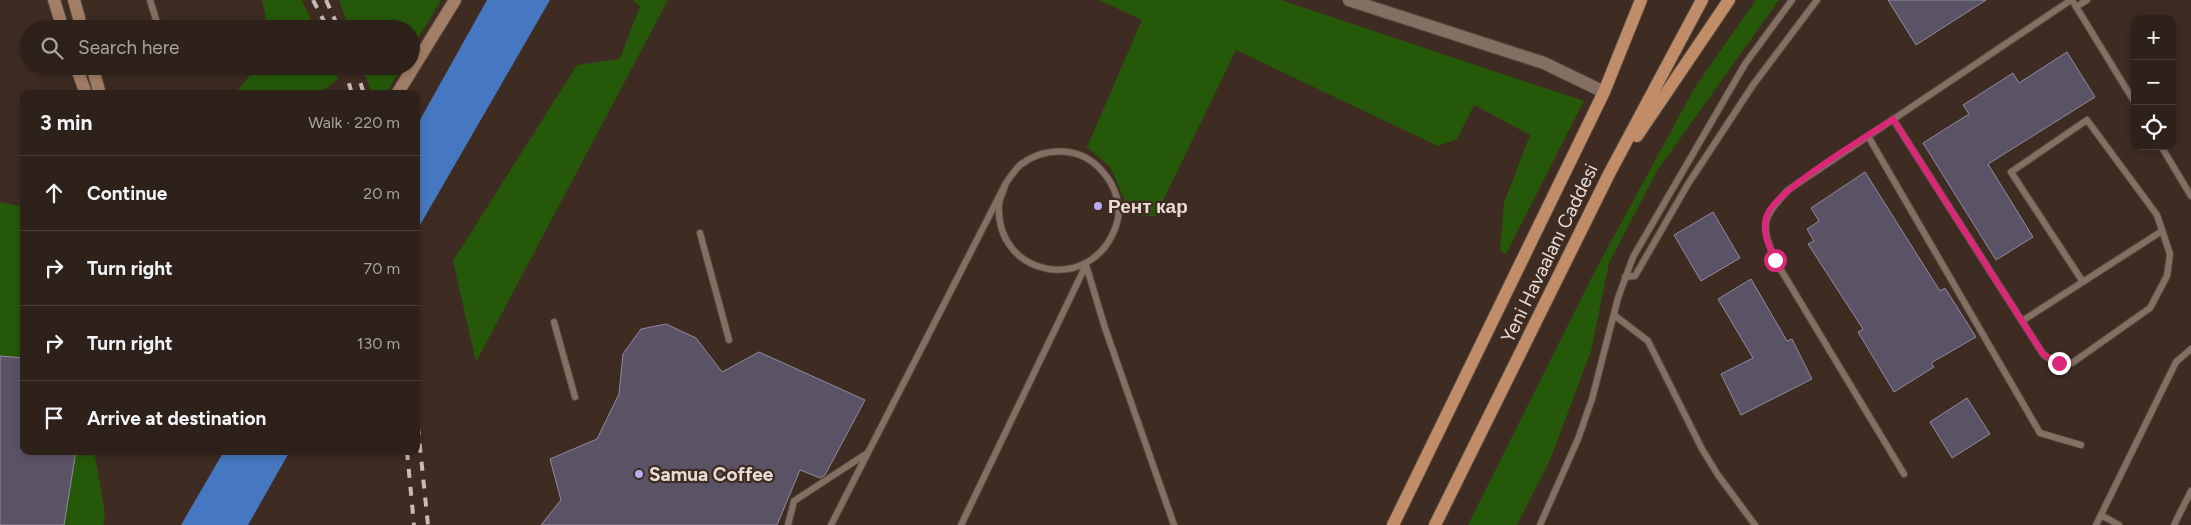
<!DOCTYPE html>
<meta charset="utf-8">
<style>
:root{--surface:#2e211a;--page:#3a2e27;--text:#f1f3f6;--muted:#a7a3a2;--line:#493e39}
body{margin:0;font-family:Figtree,sans-serif;background:var(--page);color:var(--text)}
.controls{position:absolute;right:15px;top:15px;display:grid;overflow:hidden;border-radius:10px;box-shadow:0 2px 8px #0003}
.controls button{width:45px;height:45px;display:grid;place-items:center;padding:0;border:0;border-bottom:1px solid var(--line);background:var(--surface);color:var(--text);font:25px sans-serif}
.stop{position:absolute;width:15px;height:15px;margin:-11px;border:4px solid #db2777;border-radius:50%;background:#fff}
.stop.end{background:#db2777;border-color:#fff;box-shadow:0 1px 5px #0008}
.list{margin:0;padding:0;list-style:none}
h2{display:flex;justify-content:space-between;align-items:center;height:65px;margin:0;padding:0 20px;font-size:21px}
h2 small{font-size:16px;font-weight:400;color:var(--muted)}
.list li{display:grid;grid-template-columns:32px 1fr auto;gap:15px;align-items:center;box-sizing:border-box;height:75px;padding:0 20px;border-top:1px solid var(--line)}
.list b{display:block;font-size:19px;white-space:nowrap}
.list em{font-size:16px;font-style:normal;color:var(--muted)}
.icon{flex:none;width:28px;height:28px;fill:none;stroke:currentColor;stroke-width:2;stroke-linecap:round;stroke-linejoin:round}
.map{position:relative;flex:none;width:2191px;height:525px;overflow:hidden}
.search{position:absolute;background:var(--surface);box-shadow:0 2px 8px #0003;left:20px;top:20px;width:400px;height:55px;display:flex;align-items:center;gap:12px;box-sizing:border-box;padding:0 18px;border-radius:28px;color:var(--muted);font-size:19px}
.panel{position:absolute;background:var(--surface);box-shadow:0 2px 8px #0003;left:20px;top:90px;width:400px;height:365px;border-radius:10px}
.map>svg:first-child{display:block}
.green{fill:#255909}
.water{fill:#4678c2}
.building{fill:#5a5366;stroke:#918a9f}
.lines{fill:none;stroke-linecap:round;stroke-linejoin:round}
.lane-casing{stroke:#57483f;stroke-width:8}
.street-casing{stroke:#57483f;stroke-width:14}
.secondary-casing{stroke:#57483f;stroke-width:14}
.primary-casing{stroke:#57483f;stroke-width:14}
.lane{stroke:#846f64;stroke-width:6}
.street{stroke:#846f64;stroke-width:12}
.secondary{stroke:#a27e66;stroke-width:12}
.primary{stroke:#c18c68;stroke-width:12}
.rail{stroke:#c8bbb3;stroke-width:4;stroke-dasharray:9 9;stroke-linecap:butt}
.route{stroke:#db2777;stroke-width:6}
.poi-dot{fill:#bbaaf6;stroke:#3e2c22;stroke-width:2}
.labels{text-anchor:middle;stroke-width:4.5;stroke-linejoin:round;paint-order:stroke}
.poi-label{font-size:19px;font-weight:bold;fill:#e8dcd5;stroke:#3e2c22;text-anchor:start}
.street-label{font-size:19px;fill:#e8dcd5;stroke:#3e2c22}
</style>
<div class="map">
<svg width="2191" height="525" viewBox="0 0 2191 525">
<rect width="100%" height="100%" fill="#3e2c22"/>
<path class="green" d="M262,0H302L315,29H268Z
M339,0H441L411,50V29H349Z
M633,0H668L476,362L453,261L577,65L620,59L640,6Z
M1099,0H1281L1584,101L1506,254L1500,250L1504,203L1530,135L1474,105L1457,139L1438,146L1236,50L1155,217L1131,214L1110,167L1087,147L1142,20Z
M1756,0H1779L1657,171L1609,263L1591,351L1550,460L1517,525H1468L1594,273L1695,87Z
M258,66H332L338,79L318,94H234Z
M362,66H402L386,94H372Z
M0,202L24,207V451H94L105,513L103,525H0Z"/>
<path class="water" d="M487,0H550L416,232V127Z
M224,451H290L248,525H181Z"/>
<path class="building" d="M1888,0H1986L1916,45Z
M2067,52L2095,97L1988,164L2033,237L1996,260L1923,143L1969,114L1963,105L2013,73L2019,83Z
M1865,172L1940,291L1945,288L1976,337L1931,363L1934,367L1894,392L1858,332L1863,329L1808,244L1814,241L1807,229L1819,221L1811,208Z
M1713,212L1740,258L1701,281L1674,235Z
M1751,279L1787,341L1792,339L1812,379L1741,415L1721,374L1753,358L1718,299Z
M666,324L696,338L722,372L759,352L865,400L825,475L820,478L800,470L777,525H541L561,500L550,459L597,439L619,394L623,354L641,329Z
M0,356L24,358V451H76L64,525H0Z
M1967,398L1990,434L1952,458L1930,422Z"/>
<g class="lines">
<defs>
<path id="lane" d="M150,0L159,29
M2072,0L2135,103
M2076,7L2087,0
M1893,119L2043,354C2052,362 2060,365 2072,363L2150,308L2167,276L2170,254L2157,215L2087,120L2011,172L2083,282
M1868,136L2040,433L2081,445
M2161,146L2191,196
M700,233L729,340
M1086,265L1105,328L1174,525
M1625,277L1635,276L1688,184L1753,85L1817,0
M1614,315L1648,341L1702,449L1718,475L1755,525
M2022,321L2162,231
M554,322L575,397
M1904,474L1775,260C1760,223 1762,219 1788,190L2071,0
M2101,515L2119,525
M788,525L794,501L866,454
M831,525L1006,183C1010,177 1015,170 1020,165C1045,146 1081,146 1102,171C1115,185 1123,207 1116,226C1092,296 994,277 999,204C1000,197 1004,190 1006,183
M961,525L1086,265
M1540,525L1578,439L1592,399L1618,298L1633,257L1745,64L1792,0
M2096,525L2176,362L2191,349
M2174,525L2191,491"/>
<path id="street" d="M1349,0L1544,63L1604,92"/>
<path id="secondary" d="M54,0L63,29
M74,0L82,29
M76,66L86,94
M92,66L100,94
M397,94L455,0"/>
<path id="primary" d="M1637,136L1729,0
M1393,525L1604,92L1641,0
M1435,525L1609,174L1702,0"/>
</defs>
<use href="#lane" class="lane-casing"/>
<use href="#street" class="street-casing"/>
<use href="#secondary" class="secondary-casing"/>
<use href="#primary" class="primary-casing"/>
<use href="#lane" class="lane"/>
<use href="#street" class="street"/>
<use href="#secondary" class="secondary"/>
<use href="#primary" class="primary"/>
<path class="rail" d="M313,0L328,29
M326,0L339,29
M344,66L352,94
M355,66L364,94
M416,408L428,525
M407,451L414,525"/>
</g>
<g class="lines">
<path class="route" d="M1775,260C1769,246 1760,228 1768,213C1781,187 1865,138 1893,119L2043,354L2059,363"/>
</g>
<g class="poi-dot">
<circle cx="1098" cy="206" r="5"/>
<circle cx="639" cy="474" r="5"/>
</g>
<g class="labels">
<g class="poi-label">
<text x="1108" y="213">Рент кар</text>
<text x="649" y="481">Samua Coffee</text>
</g>
<g class="street-label">
<text transform="translate(1549 253) rotate(-64)" y="7">Yeni Havaalanı Caddesi</text>
</g>
</g>
</svg>
<div class="controls">
<button>+</button>
<button>−</button>
<button><svg class="icon" aria-label="locate" viewBox="0 0 24 24"><circle cx="12" cy="12" r="6"/><path d="M12 2v4M12 18v4M2 12h4M18 12h4"/></svg></button>
</div>
<div class="stop" style="left:1775px;top:260px"></div>
<div class="stop end" style="left:2059px;top:363px"></div>
<div class="search"><svg class="icon" aria-label="search" viewBox="0 0 24 24"><circle cx="10" cy="10" r="6"/><path d="M15 15l6 6"/></svg>Search here</div>
<section class="panel">
<h2>3 min<small>Walk · 220 m</small></h2>
<ul class="list">
<li><svg class="icon" aria-label="ahead" viewBox="0 0 24 24"><path d="M12 20V5M6 11l6-6 6 6"/></svg><div><b>Continue</b></div><em>20 m</em></li>
<li><svg class="icon" aria-label="right" viewBox="0 0 24 24"><path d="M7 20v-9h11M14 6l5 5-5 5"/></svg><div><b>Turn right</b></div><em>70 m</em></li>
<li><svg class="icon" aria-label="right" viewBox="0 0 24 24"><path d="M7 20v-9h11M14 6l5 5-5 5"/></svg><div><b>Turn right</b></div><em>130 m</em></li>
<li><svg class="icon" aria-label="arrive" viewBox="0 0 24 24"><path d="M6 21V4h12l-3 4 3 4H6"/></svg><div><b>Arrive at destination</b></div></li>
</ul>
</section>
</div>
